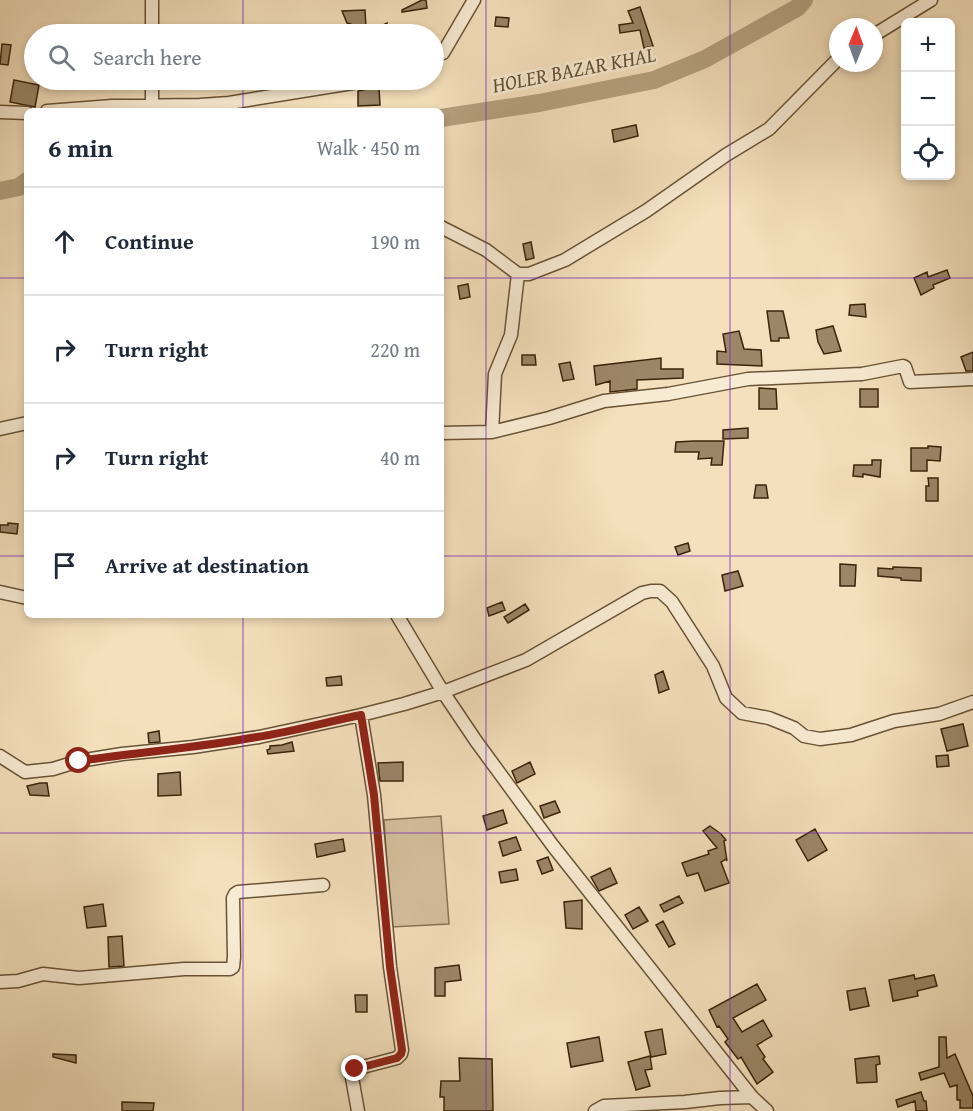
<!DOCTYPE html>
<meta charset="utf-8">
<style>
:root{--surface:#fff;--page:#f6f6f7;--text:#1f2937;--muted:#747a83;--line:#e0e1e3}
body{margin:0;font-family:"Gentium Book Plus",serif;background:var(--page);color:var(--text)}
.controls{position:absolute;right:18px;top:18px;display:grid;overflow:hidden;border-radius:9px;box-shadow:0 3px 9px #0003}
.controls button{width:54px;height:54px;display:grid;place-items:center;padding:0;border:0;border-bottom:2px solid var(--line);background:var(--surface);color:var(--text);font:30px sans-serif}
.compass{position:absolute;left:829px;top:18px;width:54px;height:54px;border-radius:50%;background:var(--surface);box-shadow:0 3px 9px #0003;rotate:1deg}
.stop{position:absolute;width:18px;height:18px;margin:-14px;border:4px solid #8f2418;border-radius:50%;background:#fff}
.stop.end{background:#8f2418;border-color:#fff;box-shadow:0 2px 6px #0008}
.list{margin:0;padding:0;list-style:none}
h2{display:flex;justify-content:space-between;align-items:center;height:78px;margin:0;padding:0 24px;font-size:26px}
h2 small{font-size:20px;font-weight:400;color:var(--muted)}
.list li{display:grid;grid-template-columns:39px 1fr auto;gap:18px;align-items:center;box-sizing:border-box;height:108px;padding:0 24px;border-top:2px solid var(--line)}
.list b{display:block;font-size:22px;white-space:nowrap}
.list em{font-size:20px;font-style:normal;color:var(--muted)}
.icon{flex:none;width:33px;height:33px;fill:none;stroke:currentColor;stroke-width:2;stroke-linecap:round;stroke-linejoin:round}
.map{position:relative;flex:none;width:973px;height:1111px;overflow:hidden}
.search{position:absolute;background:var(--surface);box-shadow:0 3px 9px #0003;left:24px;top:24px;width:420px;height:66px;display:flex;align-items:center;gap:15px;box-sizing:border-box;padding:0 21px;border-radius:33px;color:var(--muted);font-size:22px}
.panel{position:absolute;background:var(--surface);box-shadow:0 3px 9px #0003;left:24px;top:108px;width:420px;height:510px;border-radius:9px}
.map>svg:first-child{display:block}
.green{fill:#d5c09e;stroke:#887254;stroke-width:1.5}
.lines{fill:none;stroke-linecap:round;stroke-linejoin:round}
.river{stroke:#b5a07f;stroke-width:18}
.building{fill:#9b8667;stroke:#3b240a;stroke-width:1.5}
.street-casing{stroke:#695336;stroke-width:15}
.street{stroke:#f8ebd3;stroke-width:12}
.route{stroke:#8f2418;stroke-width:8}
.grid{fill:none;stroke:#7b2cbf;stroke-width:1.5;stroke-opacity:0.55}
.labels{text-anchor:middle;stroke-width:5;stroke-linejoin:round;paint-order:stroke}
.water-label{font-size:21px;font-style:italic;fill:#664f33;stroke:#f8ebd3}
</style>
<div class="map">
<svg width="973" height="1111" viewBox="0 0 973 1111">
<rect width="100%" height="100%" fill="#f4e0bc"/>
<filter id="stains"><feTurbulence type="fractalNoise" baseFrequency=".00333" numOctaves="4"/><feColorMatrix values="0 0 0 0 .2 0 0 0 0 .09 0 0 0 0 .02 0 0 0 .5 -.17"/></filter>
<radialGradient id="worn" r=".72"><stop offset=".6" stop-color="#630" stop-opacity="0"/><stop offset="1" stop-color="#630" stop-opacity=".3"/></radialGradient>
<path class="green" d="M441,816L449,924L391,927L384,820Z"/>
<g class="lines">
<path class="river" d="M441,118L539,103L654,80L705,59L797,8L804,0
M0,191L19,187L27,181"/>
</g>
<path class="building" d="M422,0H426L427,8L402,12V10Z
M640,7L653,46L644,48L640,30L620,33L619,25L633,23L628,11Z
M365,10L366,28L351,29V24L347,23L342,11Z
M496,17L509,18L508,27L495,26Z
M387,23L386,34H365Z
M2,44L11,45L8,65L0,64Z
M14,80L39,85L35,107L10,102Z
M373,88H379L380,105L358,106V91Z
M636,125L638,136L614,142L612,130Z
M531,242L534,258L526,260L523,244Z
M947,270L950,278L933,285L934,288L921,295L914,278L927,272L928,277Z
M468,284L470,297L460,299L458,286Z
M865,304L866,317L849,315L850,305Z
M767,311H783L789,338H779V341H771Z
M833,326L841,351L824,354L818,342L816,330Z
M739,331L744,349L761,350L762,366L717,364V351L726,352L723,334Z
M973,352V371H966L961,357Z
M522,355H535L536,365H522Z
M661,358V369H683V378L637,380V389L610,392V381L596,385L594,366Z
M570,362L574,379L563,381L559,364Z
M759,388L776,389L777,409H759Z
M860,389H878V407H860Z
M748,428V438L723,439V430Z
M694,441H724L722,465H711L712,458L698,459L699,452H675L676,442Z
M928,446L941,447L940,461L927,460V471H911V448H928Z
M872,460H881L880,477L863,474V477L853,476L854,465H872Z
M928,478H938V501H926V486H929Z
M756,485H766L768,498H754Z
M8,523L18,524L17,534L0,532V525H8Z
M688,543L690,551L678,555L675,547Z
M840,564L856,565L855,586H840Z
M893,567L921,568V581L901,580V578L878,576V568L893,569Z
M738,571L743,586L725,591L722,575Z
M502,602L505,610L489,616L487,608Z
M525,604L529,610L508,623L504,617Z
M663,671L669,689L659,693L655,675Z
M341,676L342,685L327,686L326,678Z
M963,724L968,746L947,751L941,729Z
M159,731L160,742L149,743L148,733Z
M292,742L294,751L268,754L267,750L270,749V746L282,745Z
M948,755L949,766L937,767L936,756Z
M403,762V781H380L378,763Z
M530,762L535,774L517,783L512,771Z
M180,772L181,795L158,796V774Z
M40,783H47L49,796L30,795L27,786Z
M555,801L560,812L544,818L540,806Z
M503,810L507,823L487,830L483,816Z
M710,826L721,834L726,840L724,841L727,861L726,859L721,862L729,883L705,891L698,873L687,876L682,863L709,854L708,851L717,848L703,831Z
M815,829L827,850L808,861L796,840Z
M516,837L521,850L503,856L499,842Z
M343,839L345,851L317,857L315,844Z
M548,857L553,870L542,874L537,861Z
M610,868L617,883L599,891L591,877Z
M516,869L518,880L501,883L499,872Z
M679,896L683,903L664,912L660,905Z
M582,900V929L566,928L564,902Z
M103,904L106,926L87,928L84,907Z
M639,907L648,921L633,929L625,915Z
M663,921L675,944L669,947L656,925Z
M122,936L124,966L109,967L108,937Z
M459,965L461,980L445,982V996H435V968Z
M914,975L915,979L934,975L937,986L917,991L918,996L893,1001L889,980Z
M757,984L766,1000L733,1018L742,1032L763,1020L772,1036L757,1045L765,1057L763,1059L773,1072L757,1084L741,1057L738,1059L725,1042L728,1039L719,1026L717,1027L709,1010Z
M865,988L869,1006L850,1010L847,991Z
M355,995H367V1012H356Z
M662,1029L666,1054L651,1057L645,1032Z
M599,1037L603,1061L571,1067L567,1043Z
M939,1037H946L947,1058L955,1054L973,1096V1108H960V1100H957V1085L950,1087L944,1073L921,1080L919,1073L939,1067Z
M53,1054L76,1055V1063L53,1057Z
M650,1056L652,1069L645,1070L650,1086L636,1090L628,1062Z
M879,1056L880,1064L876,1065L877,1082L857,1083L855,1059Z
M459,1058L492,1059L493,1111H444V1097H440L441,1081H460Z
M921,1092L924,1101H926L927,1111H916L915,1101L898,1107L896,1100Z
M122,1102L154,1103L153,1111H122Z"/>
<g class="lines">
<defs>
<path id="street" d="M152,34V0
M874,35L931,0
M434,56L443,53L474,0
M152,106V80
M47,111L112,106L200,105L229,103L371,80
M0,112L27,113
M441,227L486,250L518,274H529L565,260L646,211L726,155L769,129L838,59
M0,429L27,423
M492,432L495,374L511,335L518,274
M441,433L492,432L549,418L604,401L668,394L748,379L862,374L903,366L905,367L910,382L973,379
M0,592L27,598
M397,615L443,692L476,741L553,846L752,1097L767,1111
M0,756L25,772L53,769L79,761L122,754L193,747L259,737L361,715L404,704L443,692L526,660L642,593L651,591H660L672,602L713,666L726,698L742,713L769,718L794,728L804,736L820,739L851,735L894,721L939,714L973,702
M0,982L18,981L43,974L79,978L184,969H230L233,967L234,957L233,898L235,894L238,892L323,885
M358,1111L351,1072L355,1069L397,1058L401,1054L402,1050L390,967L374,795L361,715
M595,1111L604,1106L685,1102L720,1098L752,1097"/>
</defs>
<use href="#street" class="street-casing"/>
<use href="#street" class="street"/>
</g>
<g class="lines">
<path class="route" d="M79,761C138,752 198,748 257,737C292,732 326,722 361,715L374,795L390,967L402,1050L401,1054L397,1058L355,1069"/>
</g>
<path class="grid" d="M243,0V34M486,0V1111M730,0V1111M243,80V111M0,278H27M441,278H973M0,556H27M441,556H973M243,615V1111M0,833H973"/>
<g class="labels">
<g class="water-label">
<text transform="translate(574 70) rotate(-11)" y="7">HOLER BAZAR KHAL</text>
</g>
</g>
<rect width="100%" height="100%" filter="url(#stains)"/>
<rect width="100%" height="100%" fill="url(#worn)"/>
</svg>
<div class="controls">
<button>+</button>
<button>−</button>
<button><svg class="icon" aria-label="locate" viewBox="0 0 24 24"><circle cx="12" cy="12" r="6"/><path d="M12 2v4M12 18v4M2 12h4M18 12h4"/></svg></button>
</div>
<svg class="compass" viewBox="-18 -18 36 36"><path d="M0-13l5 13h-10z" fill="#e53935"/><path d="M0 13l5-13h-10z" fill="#747a83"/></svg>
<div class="stop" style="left:79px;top:761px"></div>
<div class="stop end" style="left:355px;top:1069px"></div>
<div class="search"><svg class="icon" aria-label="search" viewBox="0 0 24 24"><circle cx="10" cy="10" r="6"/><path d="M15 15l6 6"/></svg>Search here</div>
<section class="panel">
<h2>6 min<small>Walk · 450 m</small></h2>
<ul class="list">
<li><svg class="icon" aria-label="ahead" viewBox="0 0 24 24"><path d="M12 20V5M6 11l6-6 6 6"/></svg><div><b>Continue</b></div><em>190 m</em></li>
<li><svg class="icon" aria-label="right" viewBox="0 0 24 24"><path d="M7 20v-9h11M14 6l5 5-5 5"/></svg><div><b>Turn right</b></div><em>220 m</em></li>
<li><svg class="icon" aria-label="right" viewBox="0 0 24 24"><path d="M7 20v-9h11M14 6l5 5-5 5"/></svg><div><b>Turn right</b></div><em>40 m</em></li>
<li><svg class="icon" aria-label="arrive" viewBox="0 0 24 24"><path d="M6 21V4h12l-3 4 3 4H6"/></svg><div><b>Arrive at destination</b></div></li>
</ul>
</section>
</div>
